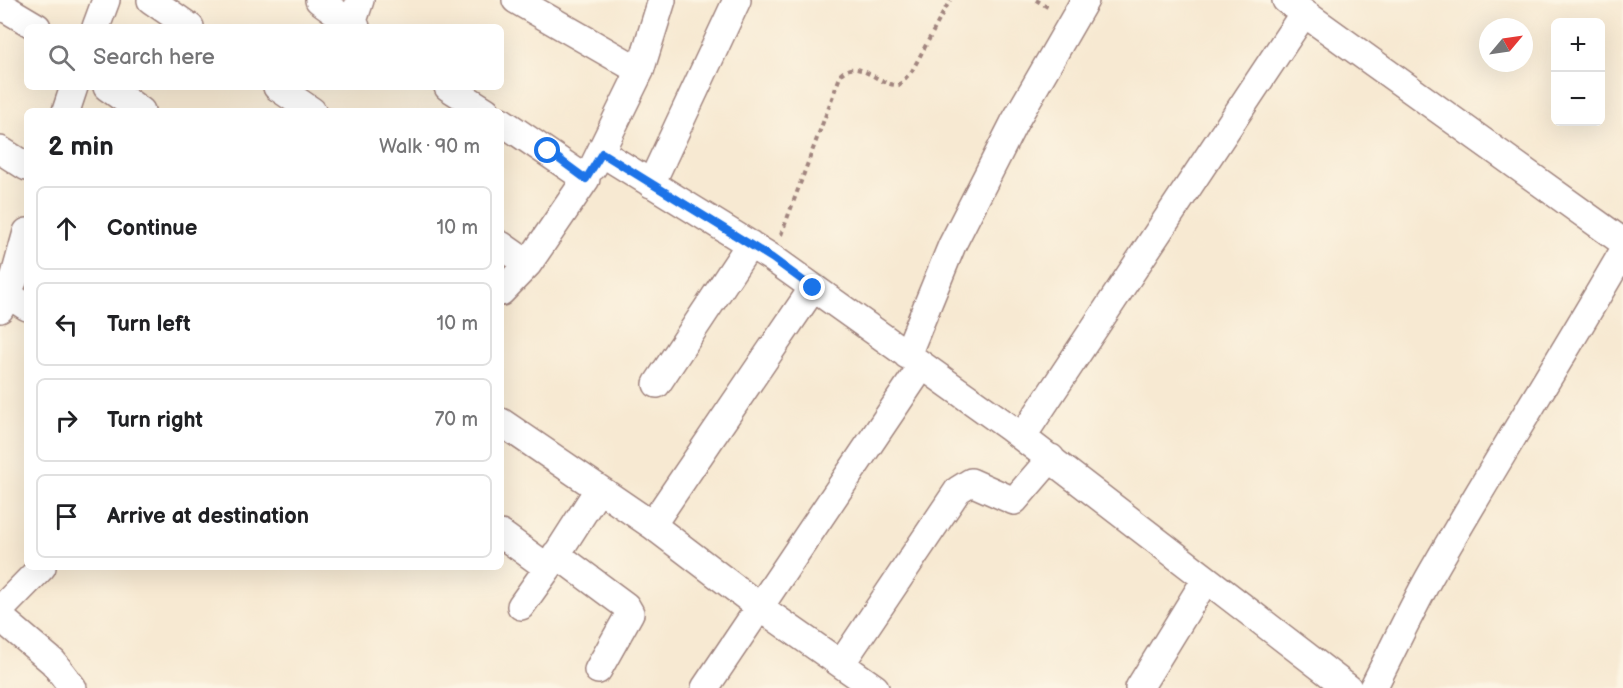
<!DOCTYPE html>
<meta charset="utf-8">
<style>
:root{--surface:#fff;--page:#f2f2f2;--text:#202124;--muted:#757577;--line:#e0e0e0}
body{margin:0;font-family:"Balsamiq Sans",sans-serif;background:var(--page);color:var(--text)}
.controls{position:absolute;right:18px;top:18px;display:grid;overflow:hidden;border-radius:9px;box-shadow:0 6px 24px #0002}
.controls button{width:54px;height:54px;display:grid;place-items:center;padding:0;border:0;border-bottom:2px solid var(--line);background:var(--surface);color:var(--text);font:30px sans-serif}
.compass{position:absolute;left:1479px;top:18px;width:54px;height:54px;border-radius:50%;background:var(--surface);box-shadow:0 6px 24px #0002;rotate:61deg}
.stop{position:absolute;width:18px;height:18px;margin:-14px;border:4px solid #1a73e8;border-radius:50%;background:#fff}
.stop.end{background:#1a73e8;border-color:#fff;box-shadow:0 2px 6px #0008}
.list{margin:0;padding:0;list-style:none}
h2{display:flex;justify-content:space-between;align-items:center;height:78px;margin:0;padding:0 24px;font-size:26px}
h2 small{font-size:20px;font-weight:400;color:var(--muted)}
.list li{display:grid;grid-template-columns:39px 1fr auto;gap:18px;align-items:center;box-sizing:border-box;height:84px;margin:0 12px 12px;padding:0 12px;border:2px solid var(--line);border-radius:9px}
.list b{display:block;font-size:22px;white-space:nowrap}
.list em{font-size:20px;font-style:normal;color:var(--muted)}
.icon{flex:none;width:33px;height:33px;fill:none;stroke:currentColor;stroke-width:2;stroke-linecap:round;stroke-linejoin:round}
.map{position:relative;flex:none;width:1623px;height:688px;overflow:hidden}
.search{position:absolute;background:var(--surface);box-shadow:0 6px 24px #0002;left:24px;top:24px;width:480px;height:66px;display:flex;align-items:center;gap:15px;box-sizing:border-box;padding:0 21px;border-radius:9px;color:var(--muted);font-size:22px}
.panel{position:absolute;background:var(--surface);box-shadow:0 6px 24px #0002;left:24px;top:108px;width:480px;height:462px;border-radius:9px}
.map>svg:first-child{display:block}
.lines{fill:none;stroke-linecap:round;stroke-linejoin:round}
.street-casing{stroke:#a0847e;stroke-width:30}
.path{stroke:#a0847e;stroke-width:4;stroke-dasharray:4.5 4.5;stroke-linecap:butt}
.street{stroke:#fff;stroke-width:27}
.route{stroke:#1a73e8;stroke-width:8}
</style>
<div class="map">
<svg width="1623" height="688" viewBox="0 0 1623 688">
<rect width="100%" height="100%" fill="#fcf5e5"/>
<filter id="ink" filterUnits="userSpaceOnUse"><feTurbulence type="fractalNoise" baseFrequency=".0167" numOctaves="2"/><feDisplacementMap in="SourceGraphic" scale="12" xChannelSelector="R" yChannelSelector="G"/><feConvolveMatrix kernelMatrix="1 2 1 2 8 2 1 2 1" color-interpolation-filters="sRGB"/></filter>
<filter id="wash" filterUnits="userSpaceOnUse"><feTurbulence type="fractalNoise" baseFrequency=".008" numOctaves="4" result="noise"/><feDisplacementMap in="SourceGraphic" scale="24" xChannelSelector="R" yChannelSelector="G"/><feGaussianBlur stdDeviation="1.35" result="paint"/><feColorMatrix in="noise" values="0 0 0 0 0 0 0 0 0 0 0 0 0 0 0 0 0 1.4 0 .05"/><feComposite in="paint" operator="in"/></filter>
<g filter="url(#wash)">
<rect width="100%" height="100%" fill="#f7e9d2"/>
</g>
<g filter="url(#ink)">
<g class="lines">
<defs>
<path id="street" d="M151,0L190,27
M319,0L356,27
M516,0L640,71
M1286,0L1623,242
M0,5L37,27
M352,24L360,0
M96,27L106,0
M107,87L141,111
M277,87L312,111
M448,87L486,111
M66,111L74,87
M501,121L586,179L528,264L501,292
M0,150L27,167
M602,153L772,258L1010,428L1348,688
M593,167L640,71L662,0
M651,184L737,0
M501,245L528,264
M7,294L27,307
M0,309L14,279L27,232
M907,355L952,245L1014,123L1085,0
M657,384L750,244
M501,422L652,525L761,608L875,688
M1022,437L1304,13
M652,525L813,288
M501,534L548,568L598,490
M556,554L626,606L630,613L598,670
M521,606L548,568
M0,610L42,567
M0,617L53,662L73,688
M841,664L958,490L971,482L1014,501L1051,458
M705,688L922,366
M1139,688L1206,579
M1373,688C1392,651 1409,614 1429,578C1492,468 1560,361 1623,252"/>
</defs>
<use href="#street" class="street-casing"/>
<path class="path" d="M1036,0L1051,9
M781,235L841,74C859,57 879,87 899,85L912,71L950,0"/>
<use href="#street" class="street"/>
</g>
</g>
<g class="lines" filter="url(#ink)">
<path class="route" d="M548,151L586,179L602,153L772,258L813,288"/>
</g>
</svg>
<div class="controls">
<button>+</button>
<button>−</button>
</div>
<svg class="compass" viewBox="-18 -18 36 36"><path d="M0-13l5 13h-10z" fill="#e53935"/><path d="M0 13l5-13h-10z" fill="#757577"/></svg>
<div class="stop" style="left:548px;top:151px"></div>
<div class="stop end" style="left:813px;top:288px"></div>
<div class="search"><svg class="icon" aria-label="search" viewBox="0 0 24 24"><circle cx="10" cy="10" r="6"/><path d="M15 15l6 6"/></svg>Search here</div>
<section class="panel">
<h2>2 min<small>Walk · 90 m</small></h2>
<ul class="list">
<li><svg class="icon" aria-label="ahead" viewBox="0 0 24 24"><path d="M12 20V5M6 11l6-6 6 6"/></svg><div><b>Continue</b></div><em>10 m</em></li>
<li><svg class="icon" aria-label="left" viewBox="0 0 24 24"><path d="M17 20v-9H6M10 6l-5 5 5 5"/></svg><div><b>Turn left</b></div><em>10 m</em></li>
<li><svg class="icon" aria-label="right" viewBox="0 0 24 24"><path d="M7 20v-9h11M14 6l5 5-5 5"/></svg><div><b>Turn right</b></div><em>70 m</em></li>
<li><svg class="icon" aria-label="arrive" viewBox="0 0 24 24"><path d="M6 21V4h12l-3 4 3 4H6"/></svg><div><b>Arrive at destination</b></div></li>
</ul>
</section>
</div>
